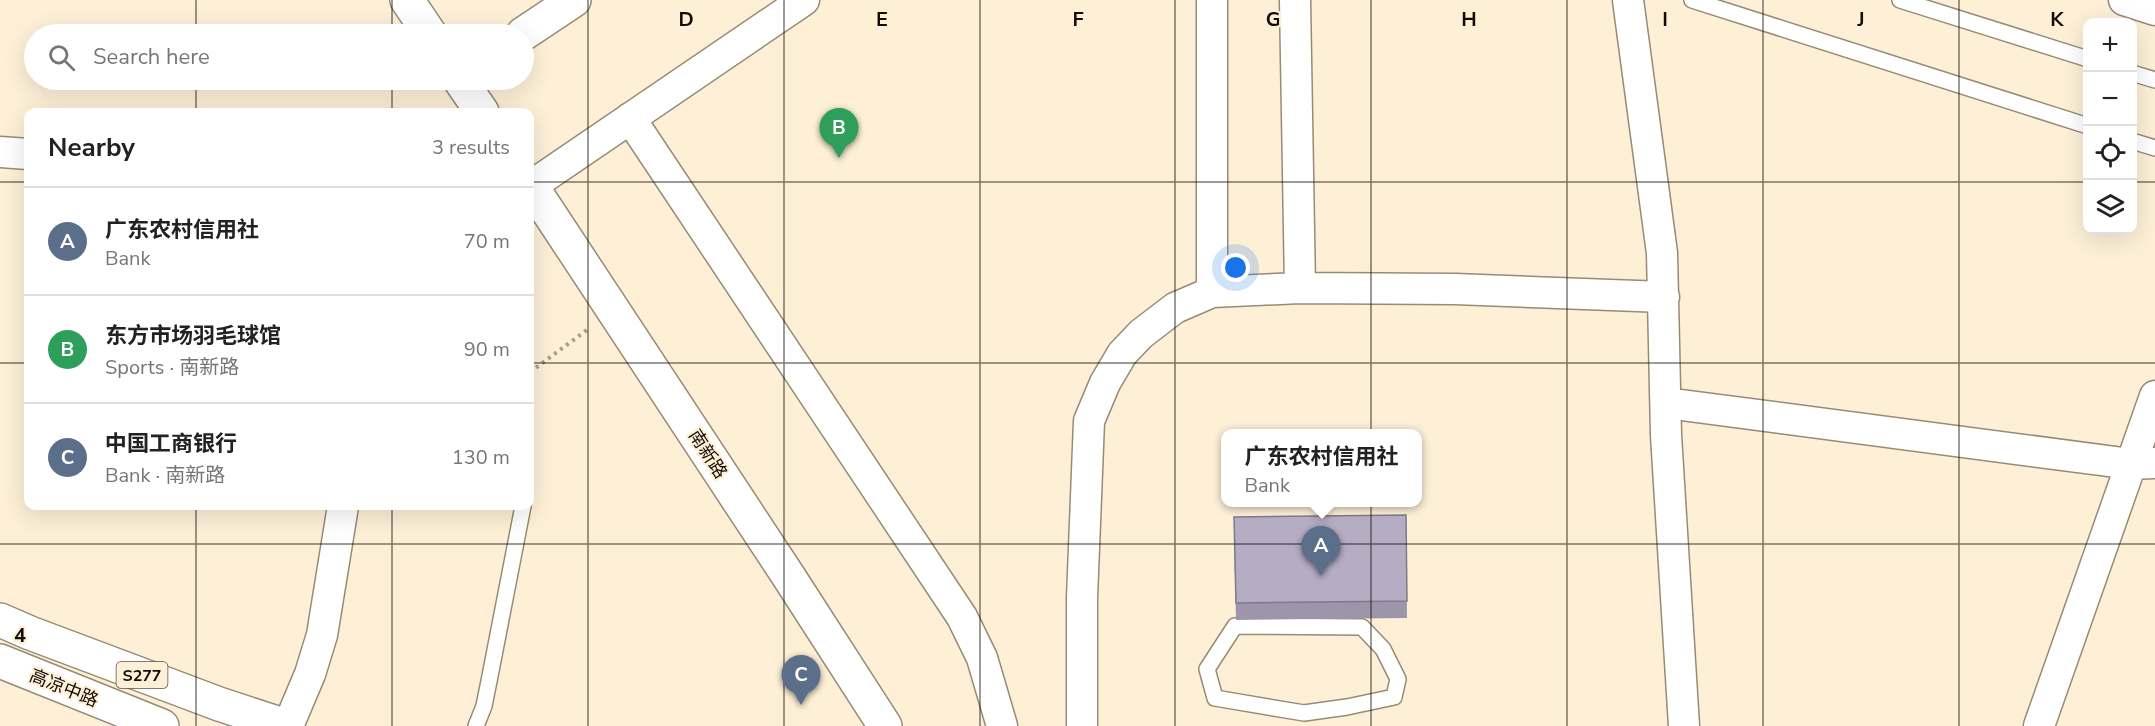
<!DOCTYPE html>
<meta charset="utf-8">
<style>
:root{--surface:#fff;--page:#f2f2f2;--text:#222;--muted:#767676;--line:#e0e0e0;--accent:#2563eb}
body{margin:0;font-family:"Nunito Sans","Noto Sans SC",sans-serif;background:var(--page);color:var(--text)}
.controls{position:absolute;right:18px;top:18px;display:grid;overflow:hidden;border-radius:12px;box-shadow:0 6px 24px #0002}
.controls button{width:54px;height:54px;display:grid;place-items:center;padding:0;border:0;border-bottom:2px solid var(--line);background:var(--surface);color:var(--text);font:30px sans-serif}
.you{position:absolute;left:1236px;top:268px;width:21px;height:21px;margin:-15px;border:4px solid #fff;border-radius:50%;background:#1a73e8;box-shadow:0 0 0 9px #1a73e833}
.badge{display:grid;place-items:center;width:39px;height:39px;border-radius:50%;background:var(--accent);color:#fff;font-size:20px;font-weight:700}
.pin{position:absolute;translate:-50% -50px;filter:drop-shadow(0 2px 3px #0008)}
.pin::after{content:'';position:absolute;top:32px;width:21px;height:18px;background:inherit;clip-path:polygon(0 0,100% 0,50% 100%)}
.popup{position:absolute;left:1221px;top:429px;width:201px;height:78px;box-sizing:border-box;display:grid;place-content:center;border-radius:12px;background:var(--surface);filter:drop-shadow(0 2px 4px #0005);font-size:20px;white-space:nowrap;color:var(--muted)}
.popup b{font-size:22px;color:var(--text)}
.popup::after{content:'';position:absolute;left:50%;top:100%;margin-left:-12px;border:12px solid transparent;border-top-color:var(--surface)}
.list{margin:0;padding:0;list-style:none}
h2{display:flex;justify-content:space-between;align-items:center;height:78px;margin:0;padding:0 24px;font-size:26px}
h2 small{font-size:20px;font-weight:400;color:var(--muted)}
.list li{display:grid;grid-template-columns:39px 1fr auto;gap:18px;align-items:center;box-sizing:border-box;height:108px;padding:0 24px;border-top:2px solid var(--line)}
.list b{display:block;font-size:22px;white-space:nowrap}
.list p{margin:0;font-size:20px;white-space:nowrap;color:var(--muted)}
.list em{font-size:20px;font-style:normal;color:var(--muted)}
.icon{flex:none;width:33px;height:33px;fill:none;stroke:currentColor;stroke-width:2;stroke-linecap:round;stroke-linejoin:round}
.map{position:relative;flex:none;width:2155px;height:726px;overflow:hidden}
.search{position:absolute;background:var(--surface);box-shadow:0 6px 24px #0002;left:24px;top:24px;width:510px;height:66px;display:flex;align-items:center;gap:15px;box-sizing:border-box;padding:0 21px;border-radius:33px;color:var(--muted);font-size:22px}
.panel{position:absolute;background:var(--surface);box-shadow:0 6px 24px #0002;left:24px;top:108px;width:510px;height:402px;border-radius:12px}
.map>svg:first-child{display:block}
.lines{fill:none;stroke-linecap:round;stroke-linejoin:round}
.lane-casing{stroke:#978b75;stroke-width:18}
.street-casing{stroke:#978b75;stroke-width:33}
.secondary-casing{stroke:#978b75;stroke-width:36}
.primary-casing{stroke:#978b75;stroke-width:36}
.path{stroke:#a99f8c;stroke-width:4;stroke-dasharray:3 4.5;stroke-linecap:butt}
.lane{stroke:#fff;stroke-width:15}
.street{stroke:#fff;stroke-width:30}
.secondary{stroke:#fff;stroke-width:33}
.primary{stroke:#fff;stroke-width:33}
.wall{fill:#9d95a9}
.building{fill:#b6adc5;stroke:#7f798a;stroke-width:1.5}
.grid{fill:none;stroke:#110c05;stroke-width:1.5;stroke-opacity:0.55}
.labels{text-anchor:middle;stroke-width:4.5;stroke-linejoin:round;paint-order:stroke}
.shield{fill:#fdf0d7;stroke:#585044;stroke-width:1.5}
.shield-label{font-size:16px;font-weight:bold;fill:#110c05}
.street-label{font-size:18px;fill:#110c05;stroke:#fdf0d7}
.grid-label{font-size:20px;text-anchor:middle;font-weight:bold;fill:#110c05;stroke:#fdf0d7;stroke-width:4.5;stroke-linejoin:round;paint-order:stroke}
</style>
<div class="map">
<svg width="2155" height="726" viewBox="0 0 2155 726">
<rect width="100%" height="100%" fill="#fdf0d7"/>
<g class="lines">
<defs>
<path id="lane" d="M1692,0L2088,126
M1900,0L2088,59
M2132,73L2155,80
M2132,141L2155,148
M1235,626L1362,627L1383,649L1398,679L1394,697L1347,707L1304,713L1215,698L1207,669Z
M476,726L484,706L490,676L523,506"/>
<path id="street" d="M1212,0V292
M1295,0L1300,288
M1628,0L1662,253L1666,435L1684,726
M2124,0L2155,10
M630,118L962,617L982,658L1002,726
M0,152L28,154
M531,186L804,0
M1666,403L2131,464L2155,463
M288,726L310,674L322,635L343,506
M1082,726V598L1089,421L1105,383L1122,354L1141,334L1175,308L1212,292L1300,288L1455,289L1664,297
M2039,726L2155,396"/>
<path id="secondary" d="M407,0L430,34
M523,34L574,0
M460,80L482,112
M530,184L789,577L885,726"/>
<path id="primary" d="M0,620L30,633L219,704L286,726
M0,661L162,726"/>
</defs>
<use href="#lane" class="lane-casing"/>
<use href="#street" class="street-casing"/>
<use href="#secondary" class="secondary-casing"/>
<use href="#primary" class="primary-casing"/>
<path class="path" d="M530,372L587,330"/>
<use href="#lane" class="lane"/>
<use href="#street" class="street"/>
<use href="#secondary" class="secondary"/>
<use href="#primary" class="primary"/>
</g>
<path class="wall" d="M1406,515L1407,618L1236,620L1234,534Z"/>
<path class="building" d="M1406,515L1407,601L1236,603L1234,517Z"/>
<path class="grid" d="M196,0V34M392,0V34M588,0V726M784,0V726M980,0V726M1175,0V726M1371,0V726M1567,0V726M1763,0V726M1959,0V726M196,80V112M392,80V112M0,182H28M530,182H2088M2132,182H2155M0,363H28M530,363H2155M196,506V726M392,506V726M0,544H2155"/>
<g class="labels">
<rect class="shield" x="116.5" y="662" width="51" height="26" rx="4.5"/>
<g class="shield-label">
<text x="142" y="681">S277</text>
</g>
<g class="street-label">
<text transform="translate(708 454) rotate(57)" y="6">南新路</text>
<text transform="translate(64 688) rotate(22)" y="6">高凉中路</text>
</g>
</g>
<g class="grid-label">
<text x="686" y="26">D</text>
<text x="882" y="26">E</text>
<text x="1078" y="26">F</text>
<text x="1273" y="26">G</text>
<text x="1469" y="26">H</text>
<text x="1665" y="26">I</text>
<text x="1861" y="26">J</text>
<text x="2057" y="26">K</text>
<text x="20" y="642">4</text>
</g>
</svg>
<div class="controls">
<button>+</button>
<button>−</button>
<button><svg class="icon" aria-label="locate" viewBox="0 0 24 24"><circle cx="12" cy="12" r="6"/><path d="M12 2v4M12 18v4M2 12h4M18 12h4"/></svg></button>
<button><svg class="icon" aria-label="layers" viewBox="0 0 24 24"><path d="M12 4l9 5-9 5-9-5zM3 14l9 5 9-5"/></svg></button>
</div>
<div class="you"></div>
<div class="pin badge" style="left:1321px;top:576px;background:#5c6f8a">A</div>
<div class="popup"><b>广东农村信用社</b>Bank</div>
<div class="pin badge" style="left:839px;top:158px;background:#2e9e5b">B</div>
<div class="pin badge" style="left:801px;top:705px;background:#5c6f8a">C</div>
<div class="search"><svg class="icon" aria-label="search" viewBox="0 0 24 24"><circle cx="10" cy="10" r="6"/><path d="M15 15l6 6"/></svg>Search here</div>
<section class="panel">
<h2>Nearby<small>3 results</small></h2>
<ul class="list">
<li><span class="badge" style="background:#5c6f8a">A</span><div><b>广东农村信用社</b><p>Bank</p></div><em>70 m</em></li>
<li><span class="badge" style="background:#2e9e5b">B</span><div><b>东方市场羽毛球馆</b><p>Sports · 南新路</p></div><em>90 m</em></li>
<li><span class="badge" style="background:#5c6f8a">C</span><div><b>中国工商银行</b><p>Bank · 南新路</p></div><em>130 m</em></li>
</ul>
</section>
</div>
